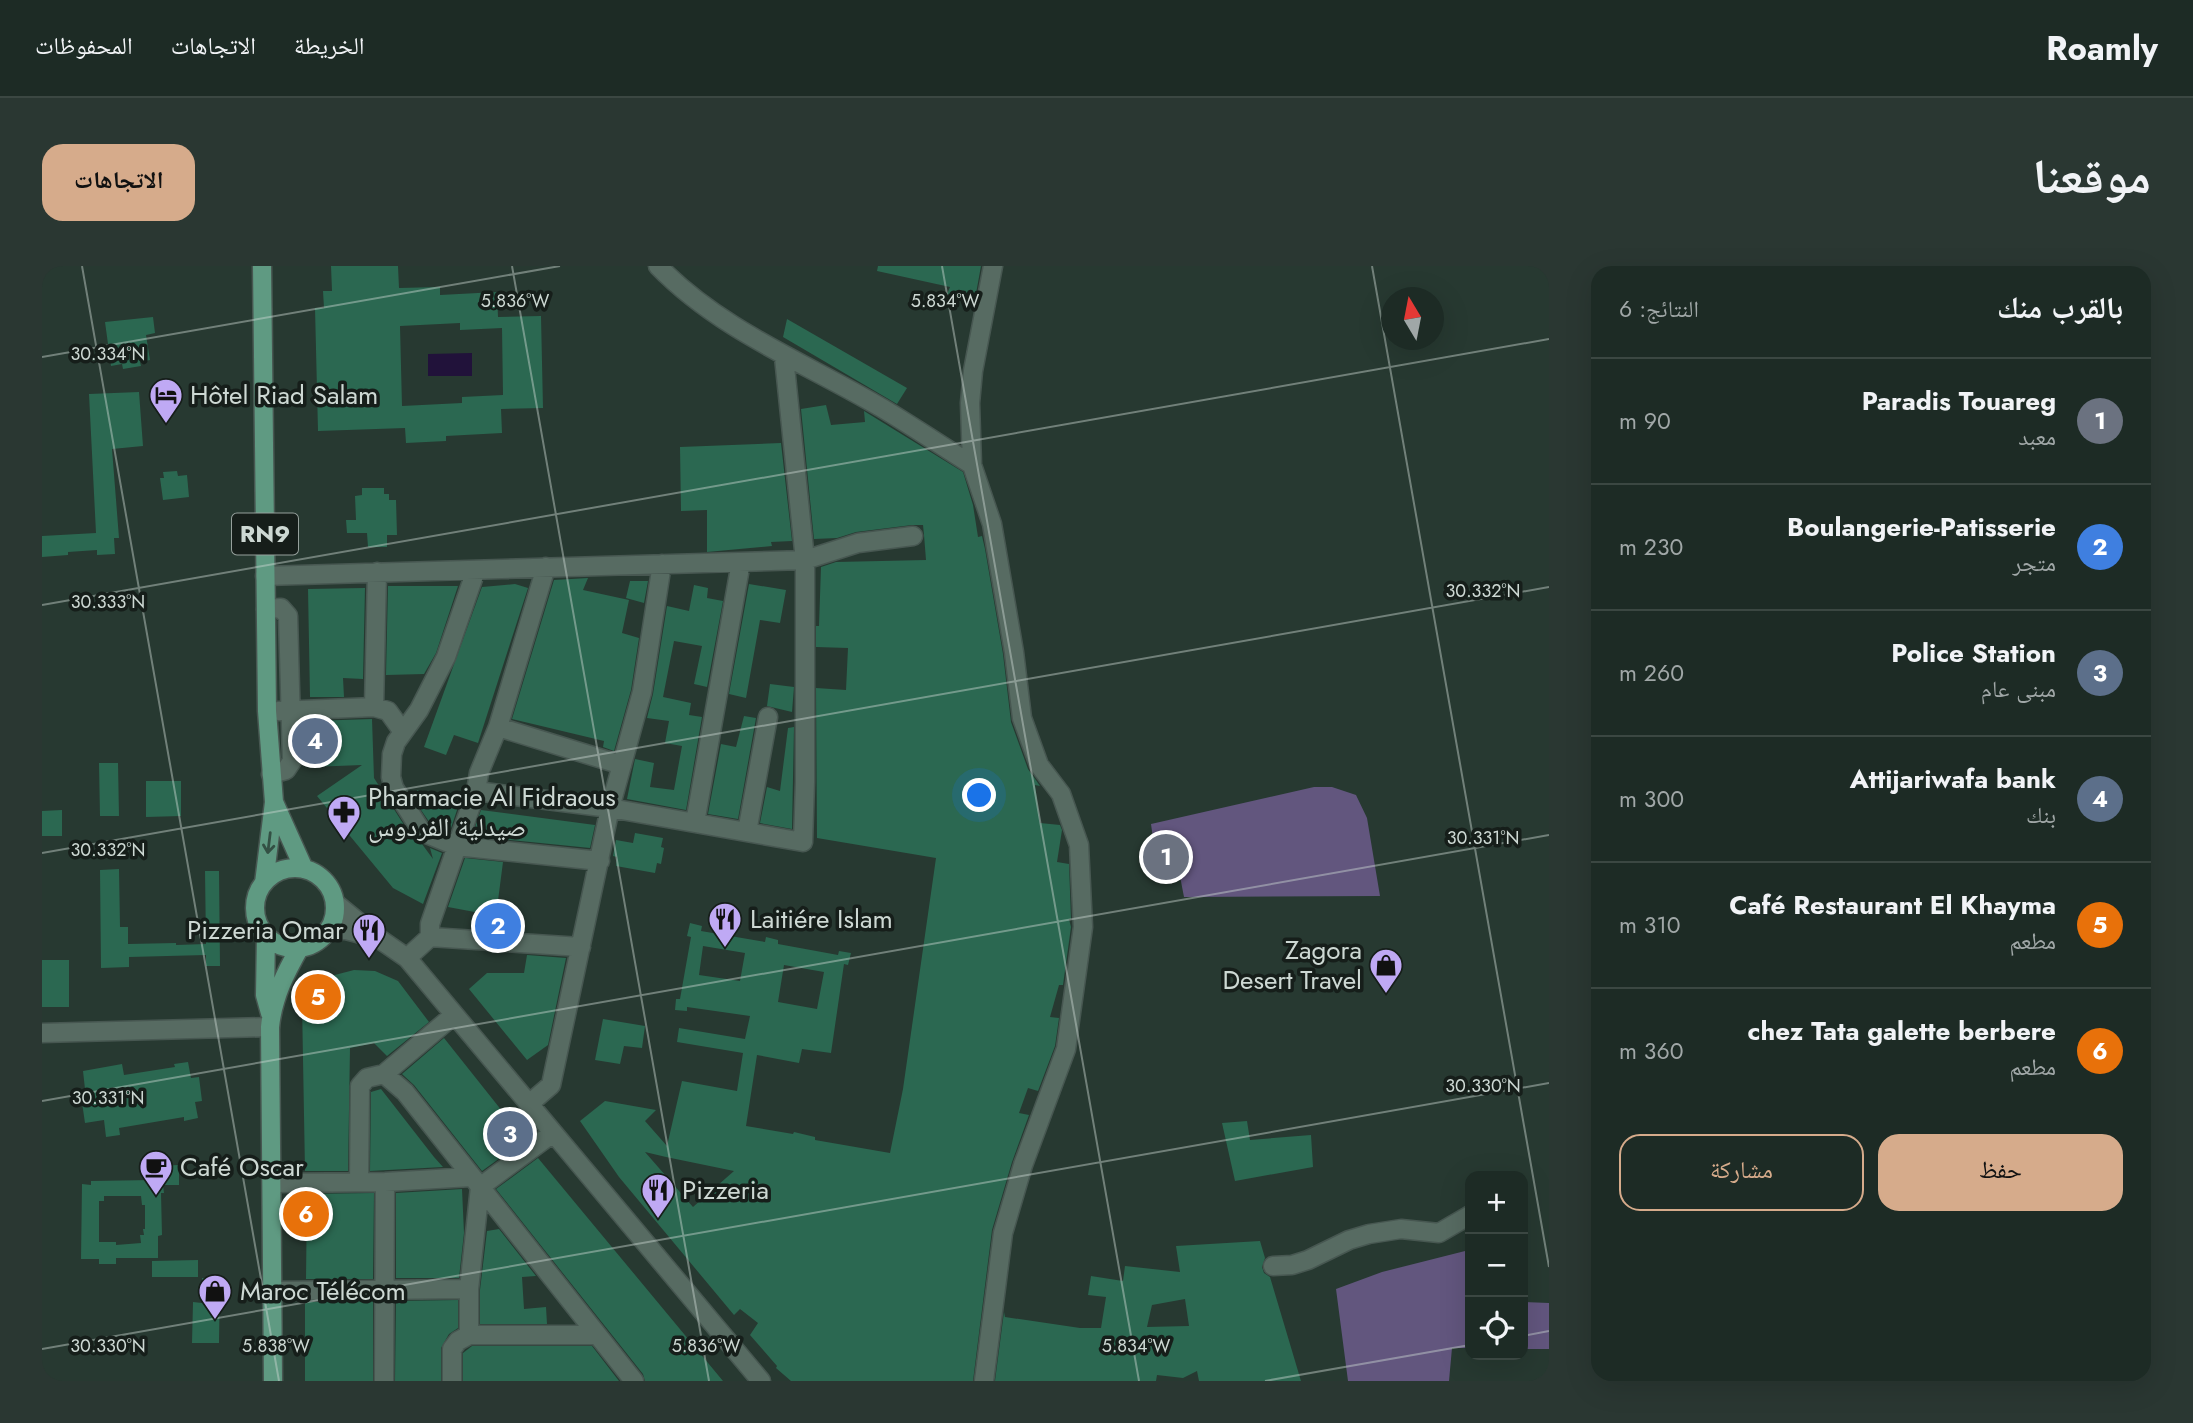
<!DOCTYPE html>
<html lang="ar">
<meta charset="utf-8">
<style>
:root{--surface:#1d2b25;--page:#2a3732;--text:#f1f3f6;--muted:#a0a7a7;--line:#3b4742;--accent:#d6ab8b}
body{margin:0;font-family:Jost,"Noto Naskh Arabic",sans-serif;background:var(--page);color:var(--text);direction:rtl}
.controls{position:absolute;right:21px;bottom:21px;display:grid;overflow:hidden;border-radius:14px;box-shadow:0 7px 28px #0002}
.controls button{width:63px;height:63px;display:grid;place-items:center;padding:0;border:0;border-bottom:2px solid var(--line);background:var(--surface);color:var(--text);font:35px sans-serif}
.compass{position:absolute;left:1339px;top:21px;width:63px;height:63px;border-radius:50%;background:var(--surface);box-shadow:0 7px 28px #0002;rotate:350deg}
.you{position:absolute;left:938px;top:530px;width:24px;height:24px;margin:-18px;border:5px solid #fff;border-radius:50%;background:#1a73e8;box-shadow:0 0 0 10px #1a73e833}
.badge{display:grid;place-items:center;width:46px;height:46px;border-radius:50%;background:var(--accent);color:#fff;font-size:23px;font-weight:700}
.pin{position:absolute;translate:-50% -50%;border:4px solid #fff;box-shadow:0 2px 7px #0006}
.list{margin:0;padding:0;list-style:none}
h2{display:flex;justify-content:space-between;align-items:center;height:91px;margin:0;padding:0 28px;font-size:30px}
h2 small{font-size:23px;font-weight:400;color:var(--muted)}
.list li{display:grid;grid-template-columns:46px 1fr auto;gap:21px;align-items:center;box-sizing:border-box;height:126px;padding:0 28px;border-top:2px solid var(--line)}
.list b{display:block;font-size:26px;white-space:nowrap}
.list p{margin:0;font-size:23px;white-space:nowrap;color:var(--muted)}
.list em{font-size:23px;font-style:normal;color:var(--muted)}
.actions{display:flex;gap:14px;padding:21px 28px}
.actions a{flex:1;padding:16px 0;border:2px solid var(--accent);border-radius:21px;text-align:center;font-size:24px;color:var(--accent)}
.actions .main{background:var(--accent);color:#111}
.icon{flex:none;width:38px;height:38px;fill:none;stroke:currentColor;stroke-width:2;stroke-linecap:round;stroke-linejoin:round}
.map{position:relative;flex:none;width:1507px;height:1115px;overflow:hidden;direction:ltr;border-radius:21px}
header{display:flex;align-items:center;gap:42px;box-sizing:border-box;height:98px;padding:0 35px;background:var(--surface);border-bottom:2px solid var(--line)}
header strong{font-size:33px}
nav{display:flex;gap:38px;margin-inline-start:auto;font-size:24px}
.intro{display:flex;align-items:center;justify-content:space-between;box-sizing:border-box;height:168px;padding:0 42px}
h1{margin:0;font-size:49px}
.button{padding:18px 32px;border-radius:21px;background:var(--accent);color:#111;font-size:24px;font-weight:700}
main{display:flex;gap:42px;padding:0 42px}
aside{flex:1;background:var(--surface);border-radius:21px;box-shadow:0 7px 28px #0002}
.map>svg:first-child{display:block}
.green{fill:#62567e}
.water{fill:#21123a}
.building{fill:#2b6851;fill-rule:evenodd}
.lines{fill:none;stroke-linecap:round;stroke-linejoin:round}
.minor-casing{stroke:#475751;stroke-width:21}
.major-casing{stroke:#475751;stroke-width:21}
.minor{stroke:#576b62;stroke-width:18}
.major{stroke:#5f9a82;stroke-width:18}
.oneway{stroke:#335044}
.ticks{fill:none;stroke:#cdd8d3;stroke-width:2;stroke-opacity:0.45}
.labels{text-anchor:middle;stroke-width:7;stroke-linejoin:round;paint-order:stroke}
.shield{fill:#161e1a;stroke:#96a09c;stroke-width:2}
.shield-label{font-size:24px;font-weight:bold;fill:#cdd8d3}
.poi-label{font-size:26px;fill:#cdd8d3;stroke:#161e1a;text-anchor:start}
.ticks-label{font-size:18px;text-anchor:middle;fill:#cdd8d3;stroke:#161e1a;stroke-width:7;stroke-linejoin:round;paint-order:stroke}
</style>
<header>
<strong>Roamly</strong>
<nav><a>الخريطة</a><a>الاتجاهات</a><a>المحفوظات</a></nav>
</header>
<div class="intro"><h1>موقعنا</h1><a class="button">الاتجاهات</a></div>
<main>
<aside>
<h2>بالقرب منك<small>النتائج: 6</small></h2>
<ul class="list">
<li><span class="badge" style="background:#6b7280">1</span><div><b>Paradis Touareg</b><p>معبد</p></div><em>90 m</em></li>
<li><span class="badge" style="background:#3f7fe0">2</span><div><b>Boulangerie-Patisserie</b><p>متجر</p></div><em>230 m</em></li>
<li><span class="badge" style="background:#5c6f8a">3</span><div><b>Police Station</b><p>مبنى عام</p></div><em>260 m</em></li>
<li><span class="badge" style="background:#5c6f8a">4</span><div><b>Attijariwafa bank</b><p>بنك</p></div><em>300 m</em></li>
<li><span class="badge" style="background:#e8710a">5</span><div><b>Café Restaurant El Khayma</b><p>مطعم</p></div><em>310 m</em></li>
<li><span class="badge" style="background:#e8710a">6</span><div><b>chez Tata galette berbere</b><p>مطعم</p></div><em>360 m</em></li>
</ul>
<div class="actions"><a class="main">حفظ</a><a>مشاركة</a></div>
</aside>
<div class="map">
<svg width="1507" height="1115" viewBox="0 0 1507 1115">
<rect width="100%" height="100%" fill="#273931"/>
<path class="green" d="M1272,521H1290L1314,529L1325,552L1338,630L1142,631L1136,600L1115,601L1109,558Z
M1427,984L1428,1082H1410L1407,1115H1306L1294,1023L1340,1006Z
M1481,1036L1507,1037V1083H1481Z"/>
<path class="water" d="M430,87V110H386V88Z"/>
<path class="building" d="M289,0H356L357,22L398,21V29L455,26L456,51L499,50L501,142L459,143L460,167L404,170V175L364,177L363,162L276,165L273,42H282L281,25H290ZM418,57V64L460,62L461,129L420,131V137L360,140L358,60Z
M836,0H939L933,33L905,28L908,21L835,5Z
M111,51L113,67L104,69L108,94L98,96L99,100L81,103L80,98L69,100L63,56Z
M745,53L865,122L855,138L741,71Z
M97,126L101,180L70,183L77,272H72L73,288L55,289V284L26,286V289L0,291V270L54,267L47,128Z
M784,139L789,159L823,156L822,145L921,206L931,239L936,271L940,270L943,283L961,388L969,456L986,503L998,520L993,519L998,557L1018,559L1020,564L1015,596L1027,598L1029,653H1027L1029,661L1021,719H1017L1008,751L1017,752L1013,780L996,825L986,822L977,847L987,849L970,896L950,964L931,1115H749L734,1102L735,1100L708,1069L716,1057L698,1043L692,1049L577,911L538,855L563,835L614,844L603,855L625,880L640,815L695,825L701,787L635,776L637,762L703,773L708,750L645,741V745L633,744L634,733H638L649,671L645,670L648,657L660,660L659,665L723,676L724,671L736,674V678L796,689L797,685L809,687L806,699L802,698L789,787L760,783L757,797L715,789L704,860L751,868L752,866L773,871V874L848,887L861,823L894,592L775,572L774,422L804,424L806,382L774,381V360H777L779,301L794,296L884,294L882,269L881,259H870L814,266L795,272L772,273L759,143ZM661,680L703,687L698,715L657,709ZM742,699L782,706L775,743L736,736ZM603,886L624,891L692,905L651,941Z
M739,177L750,275L729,276L730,280L665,286V244L639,245L638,181Z
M135,205L136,210L145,209L147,231L121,234L118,212H122L121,206Z
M320,222H342V228H347V234H354L355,269H345V281H326L325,267H305L304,254H314L313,230L320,229Z
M546,312L541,324L587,334L580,367L597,372L589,424L572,485L561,481L562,475L470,453L512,314Z
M588,315H606L602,337L584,332Z
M473,318L486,322L436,477L412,469L404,489L382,481L440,321Z
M707,318L744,324L738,357L718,354L704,432L687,428Z
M652,319L666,322L665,332L681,335L665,421L652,418L660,380L632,375L621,431L649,437L647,449L660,451L644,544L585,533L593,493L612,497L608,521L632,524L640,480L623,477L627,455L605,452L611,428L625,340L647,345Z
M346,320H416L394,387L382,408L344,409Z
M323,322L321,413L301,412L302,431H268L266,323Z
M728,418L752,421L750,446L725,440Z
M702,450L714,452L696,553L666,548L679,478L694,481Z
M330,453L332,512L371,573L380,578L391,593L388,582L400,587L381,638L351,622L275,530L320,499L269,501V455Z
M752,461L750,563L718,557L725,521L738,525L746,462Z
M57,497H76L77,550H58Z
M104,515H139V550L104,551Z
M375,524L417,538L408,565L388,557L379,544Z
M20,544V570H0V545Z
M439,544L553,559L548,582L430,570Z
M593,567L621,572L619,581L622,582L619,598L615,597L613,607L574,600L575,591L571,590L574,574L591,577Z
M423,592L461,596L454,650L406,641Z
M77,603L78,661H86V678L134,677V679L164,678L163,605H177L178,700H164V689L126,690L87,691V701L59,702L58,604Z
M485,689L524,692L506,779L485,794L427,723L445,707H482Z
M0,694H27V741H0Z
M312,704L333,705L356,715L387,756L345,790L332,777L308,782L306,905H263L260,737L285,711Z
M561,753L603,760L600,782L582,780L578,798L553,794Z
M402,772L483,874L440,905L372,819L360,808Z
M146,796L149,812L157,811L160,835L153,836L156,852L142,855V851L77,862L78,869L64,871L62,854L43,857L38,823H43L41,805L80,798L82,809L133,801L132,798Z
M339,823L392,891L401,901L328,905L329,826Z
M1205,855L1208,874L1269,869L1271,901L1193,915L1180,857Z
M496,892L681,1115H603L601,1108L454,923Z
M137,899V919H121L122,927H119L120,969L116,970V992H74V998H57V993H39L40,918L49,919V915L111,914V900ZM62,930H99L100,939H103V963H101L102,969H98L99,977L74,979V976H57V935H62Z
M420,923L422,967L417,1012H354V927Z
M332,927L331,1013H264L265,928Z
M457,963L494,1010L480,1011L482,1043L504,1041L505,1058H438V1024L445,965Z
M1218,975L1223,992L1220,1001L1222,1007L1228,1011L1259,1115H1157L1155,1105L1141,1112L1115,1109L1114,1115H953L962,1046L963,1051L1038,1062H1059L1064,1031L1046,1029L1049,1010L1081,1015L1083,1000L1138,1006L1134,980ZM1143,1033L1147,1060L1105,1061L1110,1039Z
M156,994V1011H110V995Z
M160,1012H178L177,1077H150L151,1036L160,1037Z
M416,1034V1062L407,1068L399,1082V1115H353L354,1035Z
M331,1035V1115H263V1036Z
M430,1080H550L577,1115H421V1087Z"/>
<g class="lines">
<defs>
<path id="minor" d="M616,0C679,65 764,97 840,142C870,160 900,180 930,199
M434,304L404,391L377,444L354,476L350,488L349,511L352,522L380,566L414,580L558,595
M223,310L763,294L816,277L871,270
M224,343L239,342L246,350L250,495L244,504L229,508
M332,441L335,306
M236,445L332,441L346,445L361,466
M456,461L580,499
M434,525L568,542L761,576L763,516V294L742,91
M653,557L699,296
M705,566L726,451
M293,637L336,672L365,692L719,1115
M286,664H304L327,670
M388,671L539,681
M365,692L388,671V658L434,525L437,507L456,461L504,301
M0,767L228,761
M342,808L412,749
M487,838L509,819L568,542L600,426L620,298
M317,916L318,820L325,812L342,808L363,826L592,1115
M230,917L343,916L429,911
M1231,1000L1250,999L1266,994L1307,974L1327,968L1359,963L1397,967L1428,949
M230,1025L427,1023
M427,1069V1023L438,921L511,867
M342,1115L343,916
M410,1115V1083L416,1075L427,1069H553
M942,1115L961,967L981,899L1024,783L1041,661L1037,579L1019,528L997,499L980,452L972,386L950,258L930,199L928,137L931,105L951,0"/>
<path id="major" d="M220,0L225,445L232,536L222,617
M232,536L262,603
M213 642a40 40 0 1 1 80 0a40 40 0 1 1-80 0Z
M224,669L223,729L228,747
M231,1115L228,761C231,731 244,706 258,681"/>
</defs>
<use href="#minor" class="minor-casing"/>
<use href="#major" class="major-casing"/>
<use href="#minor" class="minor"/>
<use href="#major" class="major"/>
</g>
<defs><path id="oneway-shaft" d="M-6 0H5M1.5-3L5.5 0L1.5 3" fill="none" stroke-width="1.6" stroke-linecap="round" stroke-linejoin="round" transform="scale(1.75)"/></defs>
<use class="oneway" href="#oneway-shaft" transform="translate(227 577) rotate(97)"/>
<path class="ticks" d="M40,0L237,1115M470,0L667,1115M900,0L1097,1115M1330,0L1507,1001M0,91L518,0M0,339L1507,73M0,587L1507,321M0,835L1507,569M1481,1070L1507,1065M0,1083L1507,817M1223,1115L1428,1079"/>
<defs>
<symbol id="hotel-pin" viewBox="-11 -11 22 30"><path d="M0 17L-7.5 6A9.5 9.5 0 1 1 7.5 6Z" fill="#bfa9f4" stroke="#161e1a"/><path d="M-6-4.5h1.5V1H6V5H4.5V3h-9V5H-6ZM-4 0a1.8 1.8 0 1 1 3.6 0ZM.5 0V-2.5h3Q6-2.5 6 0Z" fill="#111"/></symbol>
<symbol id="pharmacy-pin" viewBox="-11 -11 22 30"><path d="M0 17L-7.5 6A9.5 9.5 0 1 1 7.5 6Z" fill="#bfa9f4" stroke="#161e1a"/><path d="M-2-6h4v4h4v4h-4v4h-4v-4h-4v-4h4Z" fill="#111"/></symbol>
<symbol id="restaurant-pin" viewBox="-11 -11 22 30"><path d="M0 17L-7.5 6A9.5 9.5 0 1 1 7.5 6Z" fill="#bfa9f4" stroke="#161e1a"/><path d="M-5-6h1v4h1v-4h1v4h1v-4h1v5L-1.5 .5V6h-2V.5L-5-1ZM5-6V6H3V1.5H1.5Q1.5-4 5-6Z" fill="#111"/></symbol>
<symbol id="shop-pin" viewBox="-11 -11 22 30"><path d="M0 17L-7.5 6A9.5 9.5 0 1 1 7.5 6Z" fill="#bfa9f4" stroke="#161e1a"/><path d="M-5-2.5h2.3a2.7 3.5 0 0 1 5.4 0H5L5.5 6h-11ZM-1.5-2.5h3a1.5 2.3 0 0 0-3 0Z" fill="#111"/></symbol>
<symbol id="cafe-pin" viewBox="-11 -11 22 30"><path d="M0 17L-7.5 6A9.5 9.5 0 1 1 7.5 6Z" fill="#bfa9f4" stroke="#161e1a"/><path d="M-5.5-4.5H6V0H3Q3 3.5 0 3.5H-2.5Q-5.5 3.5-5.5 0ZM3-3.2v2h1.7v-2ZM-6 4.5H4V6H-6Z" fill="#111"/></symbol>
</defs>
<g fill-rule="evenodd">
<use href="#hotel-pin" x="105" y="110" width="38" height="52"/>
<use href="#pharmacy-pin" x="283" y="527" width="38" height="52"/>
<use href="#restaurant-pin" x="664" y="634" width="38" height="52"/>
<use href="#restaurant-pin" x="308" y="645" width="38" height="52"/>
<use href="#shop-pin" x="1325" y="680" width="38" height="52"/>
<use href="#cafe-pin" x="95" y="882" width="38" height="52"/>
<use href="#restaurant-pin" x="597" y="905" width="38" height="52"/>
<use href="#shop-pin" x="154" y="1006" width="38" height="52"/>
</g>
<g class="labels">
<rect class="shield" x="190" y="247.5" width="66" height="41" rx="5"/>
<g class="shield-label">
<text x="223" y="276">RN9</text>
</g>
<g class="poi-label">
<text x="148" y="138">Hôtel Riad Salam</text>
<text x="326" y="540">Pharmacie Al Fidraous<tspan x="326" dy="30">صيدلية الفردوس</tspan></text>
<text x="708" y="662">Laitiére Islam</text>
<text x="302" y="673" text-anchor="end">Pizzeria Omar</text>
<text x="1320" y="693" text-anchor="end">Zagora<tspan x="1320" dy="30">Desert Travel</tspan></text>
<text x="138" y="910">Café Oscar</text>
<text x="640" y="933">Pizzeria</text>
<text x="198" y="1034">Maroc Télécom</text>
</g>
</g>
<g class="ticks-label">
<text x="473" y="41">5.836°W</text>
<text x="903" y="41">5.834°W</text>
<text x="66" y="94">30.334°N</text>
<text x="1441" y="331">30.332°N</text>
<text x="66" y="342">30.333°N</text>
<text x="1441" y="578">30.331°N</text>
<text x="66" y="590">30.332°N</text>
<text x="1441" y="826">30.330°N</text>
<text x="66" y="838">30.331°N</text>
<text x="66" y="1086">30.330°N</text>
<text x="234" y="1086">5.838°W</text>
<text x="664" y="1086">5.836°W</text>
<text x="1094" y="1086">5.834°W</text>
</g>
</svg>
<div class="controls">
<button>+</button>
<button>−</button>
<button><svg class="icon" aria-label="locate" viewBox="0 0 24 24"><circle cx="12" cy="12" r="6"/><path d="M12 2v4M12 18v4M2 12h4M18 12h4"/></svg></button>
</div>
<svg class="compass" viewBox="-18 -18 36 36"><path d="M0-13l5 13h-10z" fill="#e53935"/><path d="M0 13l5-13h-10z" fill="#a0a7a7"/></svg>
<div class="you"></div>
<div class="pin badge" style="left:1124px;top:591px;background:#6b7280">1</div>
<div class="pin badge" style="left:456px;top:660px;background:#3f7fe0">2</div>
<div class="pin badge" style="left:468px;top:868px;background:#5c6f8a">3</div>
<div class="pin badge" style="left:273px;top:475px;background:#5c6f8a">4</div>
<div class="pin badge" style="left:276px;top:731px;background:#e8710a">5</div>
<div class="pin badge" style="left:264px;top:948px;background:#e8710a">6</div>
</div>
</main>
